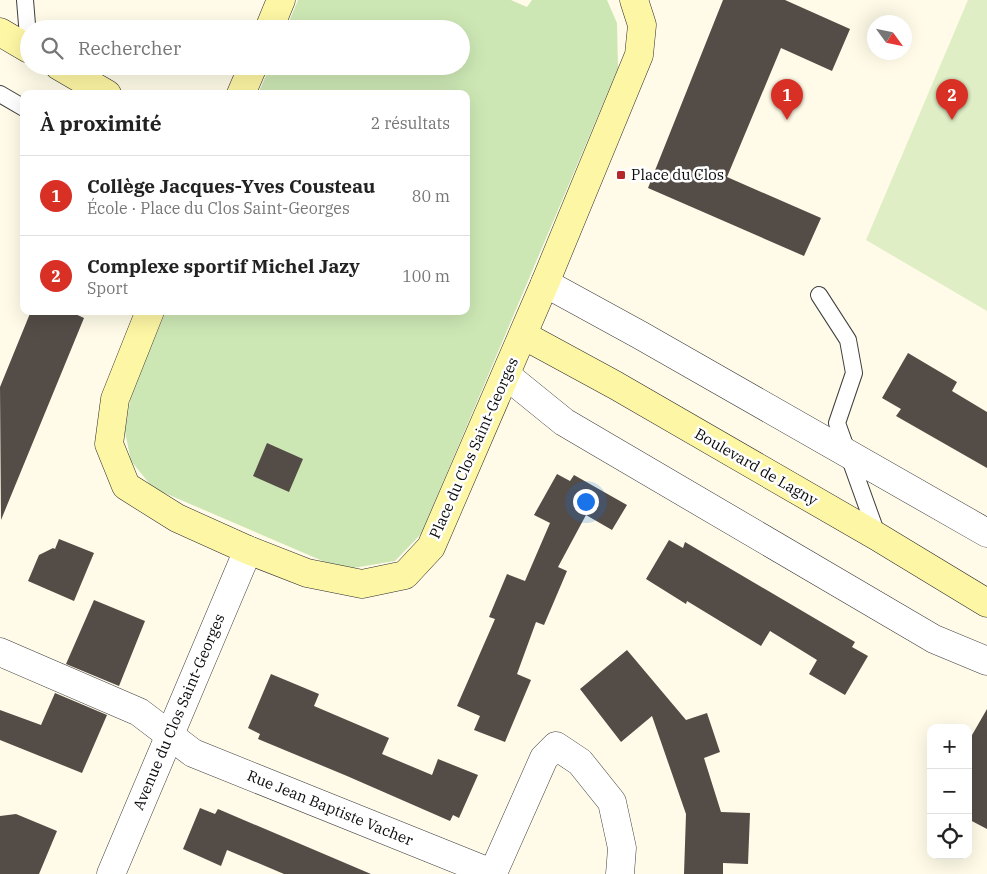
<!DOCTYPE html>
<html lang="fr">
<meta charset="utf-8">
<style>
:root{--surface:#fff;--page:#f6f6f6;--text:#222;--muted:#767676;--line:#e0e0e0;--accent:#d93025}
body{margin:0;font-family:"IBM Plex Serif",serif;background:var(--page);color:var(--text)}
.controls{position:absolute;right:15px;bottom:15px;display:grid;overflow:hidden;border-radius:10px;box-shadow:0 5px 20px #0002}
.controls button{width:45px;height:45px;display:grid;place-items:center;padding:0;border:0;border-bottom:1px solid var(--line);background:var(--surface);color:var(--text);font:25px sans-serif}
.compass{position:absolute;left:867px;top:15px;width:45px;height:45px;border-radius:50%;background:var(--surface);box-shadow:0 5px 20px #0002;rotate:123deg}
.you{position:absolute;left:585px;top:501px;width:18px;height:18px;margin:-12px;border:4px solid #fff;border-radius:50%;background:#1a73e8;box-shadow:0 0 0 8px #1a73e833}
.badge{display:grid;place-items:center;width:32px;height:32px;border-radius:50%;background:var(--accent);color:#fff;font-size:16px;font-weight:700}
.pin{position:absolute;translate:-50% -41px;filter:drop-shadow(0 1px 2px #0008)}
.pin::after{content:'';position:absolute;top:26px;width:18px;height:15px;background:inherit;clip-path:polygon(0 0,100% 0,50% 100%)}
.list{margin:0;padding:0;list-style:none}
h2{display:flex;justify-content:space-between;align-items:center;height:65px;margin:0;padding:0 20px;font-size:21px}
h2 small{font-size:16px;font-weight:400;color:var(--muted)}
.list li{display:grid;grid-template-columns:32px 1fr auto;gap:15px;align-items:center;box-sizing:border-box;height:80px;padding:0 20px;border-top:1px solid var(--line)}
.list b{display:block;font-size:19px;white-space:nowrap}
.list p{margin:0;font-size:16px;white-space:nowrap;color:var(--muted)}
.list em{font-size:16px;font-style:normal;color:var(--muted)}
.icon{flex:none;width:28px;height:28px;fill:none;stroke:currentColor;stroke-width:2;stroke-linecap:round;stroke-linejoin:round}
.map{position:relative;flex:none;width:987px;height:874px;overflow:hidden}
.search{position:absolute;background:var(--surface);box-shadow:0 5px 20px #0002;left:20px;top:20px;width:450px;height:55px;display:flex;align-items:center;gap:12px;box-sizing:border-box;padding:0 18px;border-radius:28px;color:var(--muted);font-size:19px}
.panel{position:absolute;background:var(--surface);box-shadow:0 5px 20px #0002;left:20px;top:90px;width:450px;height:225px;border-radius:10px}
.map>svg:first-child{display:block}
.green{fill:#cde7b4}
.pitch{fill:#dfeec5}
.building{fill:#534c47}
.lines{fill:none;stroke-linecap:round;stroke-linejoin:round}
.service-casing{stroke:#3d3d3d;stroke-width:18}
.minor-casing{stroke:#3d3d3d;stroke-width:29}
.tertiary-casing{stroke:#3d3d3d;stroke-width:29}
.secondary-casing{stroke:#2c2c2c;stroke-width:29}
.service{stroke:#fff;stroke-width:16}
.minor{stroke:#fff;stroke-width:28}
.tertiary{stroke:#fff;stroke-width:28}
.secondary{stroke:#fdf6a4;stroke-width:28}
.poi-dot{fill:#b6272a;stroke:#fff;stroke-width:2}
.labels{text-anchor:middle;stroke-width:5;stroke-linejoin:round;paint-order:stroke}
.poi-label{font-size:15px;fill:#0a0a0a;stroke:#fff;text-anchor:start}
.street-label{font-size:15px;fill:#0a0a0a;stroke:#fff}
</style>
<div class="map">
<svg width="987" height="874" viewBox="0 0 987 874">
<rect width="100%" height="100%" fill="#fffbe8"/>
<path class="green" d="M298,0H511L527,7L532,0H607L617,23L618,68L421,534L395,561L353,568L325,562L153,488L131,461L125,432L131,395L166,311H466V94H258L270,66H461V29H286Z"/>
<path class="pitch" d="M968,0H987V311L866,240Z"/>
<path class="building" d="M723,0H785L850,29L832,71L781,48L727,177L821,218L804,256L648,188Z
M31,311H69L84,318L1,520L0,387Z
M908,353L957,382L952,391L987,412V468L896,416L901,409L882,398Z
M267,443L303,459L289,492L253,476Z
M557,474L570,481L574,475L627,505L612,530L586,515L558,567L567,571L544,625L536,622L517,674L531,680L505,742L474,730L480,716L457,706L495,619L489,617L507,574L525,581L550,523L534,515Z
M59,539L94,553L74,601L28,581L39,555L53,548L55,549Z
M669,540L683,548L685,542L855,642L852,647L868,656L845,695L809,674L817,660L770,631L761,646L687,601L686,604L646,579Z
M94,600L145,621L119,686L66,664Z
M627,650L686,720L707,713L720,752L704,758L721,812L750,813L748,864L723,863V874H684L686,814L652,716L621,742L580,689Z
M271,674L319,694L314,706L389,738L382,754L432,775L438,759L478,775L459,818L453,815L450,821L347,776L258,739L260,734L248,728Z
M55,693L107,715L82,773L0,740V710L41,725Z
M987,709V829L968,819V742Z
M200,808L215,814L218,809L371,874H284L227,850L221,866L183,849Z
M16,814L57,831L39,874H0V816Z"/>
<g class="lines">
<defs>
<path id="service" d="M25,0L29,49
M0,94L24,108
M819,295L848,340L854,373L837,423L878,537"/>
<path id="minor" d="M545,283L640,335L987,533
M506,375L564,422L934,639L987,661
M0,652L139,712L193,753L494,874
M493,873L544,758L556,746L580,762L612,802L622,848L620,874"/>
<path id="tertiary" d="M111,874L248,550"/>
<path id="secondary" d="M269,29L281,0
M0,32L29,49
M59,66L107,94
M241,94L253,66
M150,311L115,399L109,444L126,486L177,518L248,550L307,573L362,584L405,575L431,547L545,283L639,55L642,25L634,0
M523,335L615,385L878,537L987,603"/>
</defs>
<use href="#service" class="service-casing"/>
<use href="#minor" class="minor-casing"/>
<use href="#tertiary" class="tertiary-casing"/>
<use href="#secondary" class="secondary-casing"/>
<use href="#service" class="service"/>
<use href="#minor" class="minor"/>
<use href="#tertiary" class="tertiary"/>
<use href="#secondary" class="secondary"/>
</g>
<rect class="poi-dot" x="616" y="170" width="10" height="10" rx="2.5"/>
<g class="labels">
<g class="poi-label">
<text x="631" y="180">Place du Clos</text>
</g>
<g class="street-label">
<text transform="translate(474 448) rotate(-66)" y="5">Place du Clos Saint-Georges</text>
<text transform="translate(756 467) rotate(30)" y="5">Boulevard de Lagny</text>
<text transform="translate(179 712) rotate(-67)" y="5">Avenue du Clos Saint-Georges</text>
<text transform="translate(330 808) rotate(22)" y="5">Rue Jean Baptiste Vacher</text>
</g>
</g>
</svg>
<div class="controls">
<button>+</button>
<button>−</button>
<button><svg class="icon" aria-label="locate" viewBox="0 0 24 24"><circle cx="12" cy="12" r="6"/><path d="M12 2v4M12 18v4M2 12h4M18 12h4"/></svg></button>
</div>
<svg class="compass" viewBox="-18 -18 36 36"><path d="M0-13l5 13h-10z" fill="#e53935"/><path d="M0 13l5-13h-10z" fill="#767676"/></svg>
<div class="you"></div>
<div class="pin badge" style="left:787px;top:120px">1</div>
<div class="pin badge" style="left:952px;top:120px">2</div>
<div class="search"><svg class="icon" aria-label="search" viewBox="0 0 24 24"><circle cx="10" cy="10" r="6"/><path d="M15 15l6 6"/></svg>Rechercher</div>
<section class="panel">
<h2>À proximité<small>2 résultats</small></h2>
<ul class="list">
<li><span class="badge">1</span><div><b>Collège Jacques-Yves Cousteau</b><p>École · Place du Clos Saint-Georges</p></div><em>80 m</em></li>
<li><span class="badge">2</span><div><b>Complexe sportif Michel Jazy</b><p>Sport</p></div><em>100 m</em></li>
</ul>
</section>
</div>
